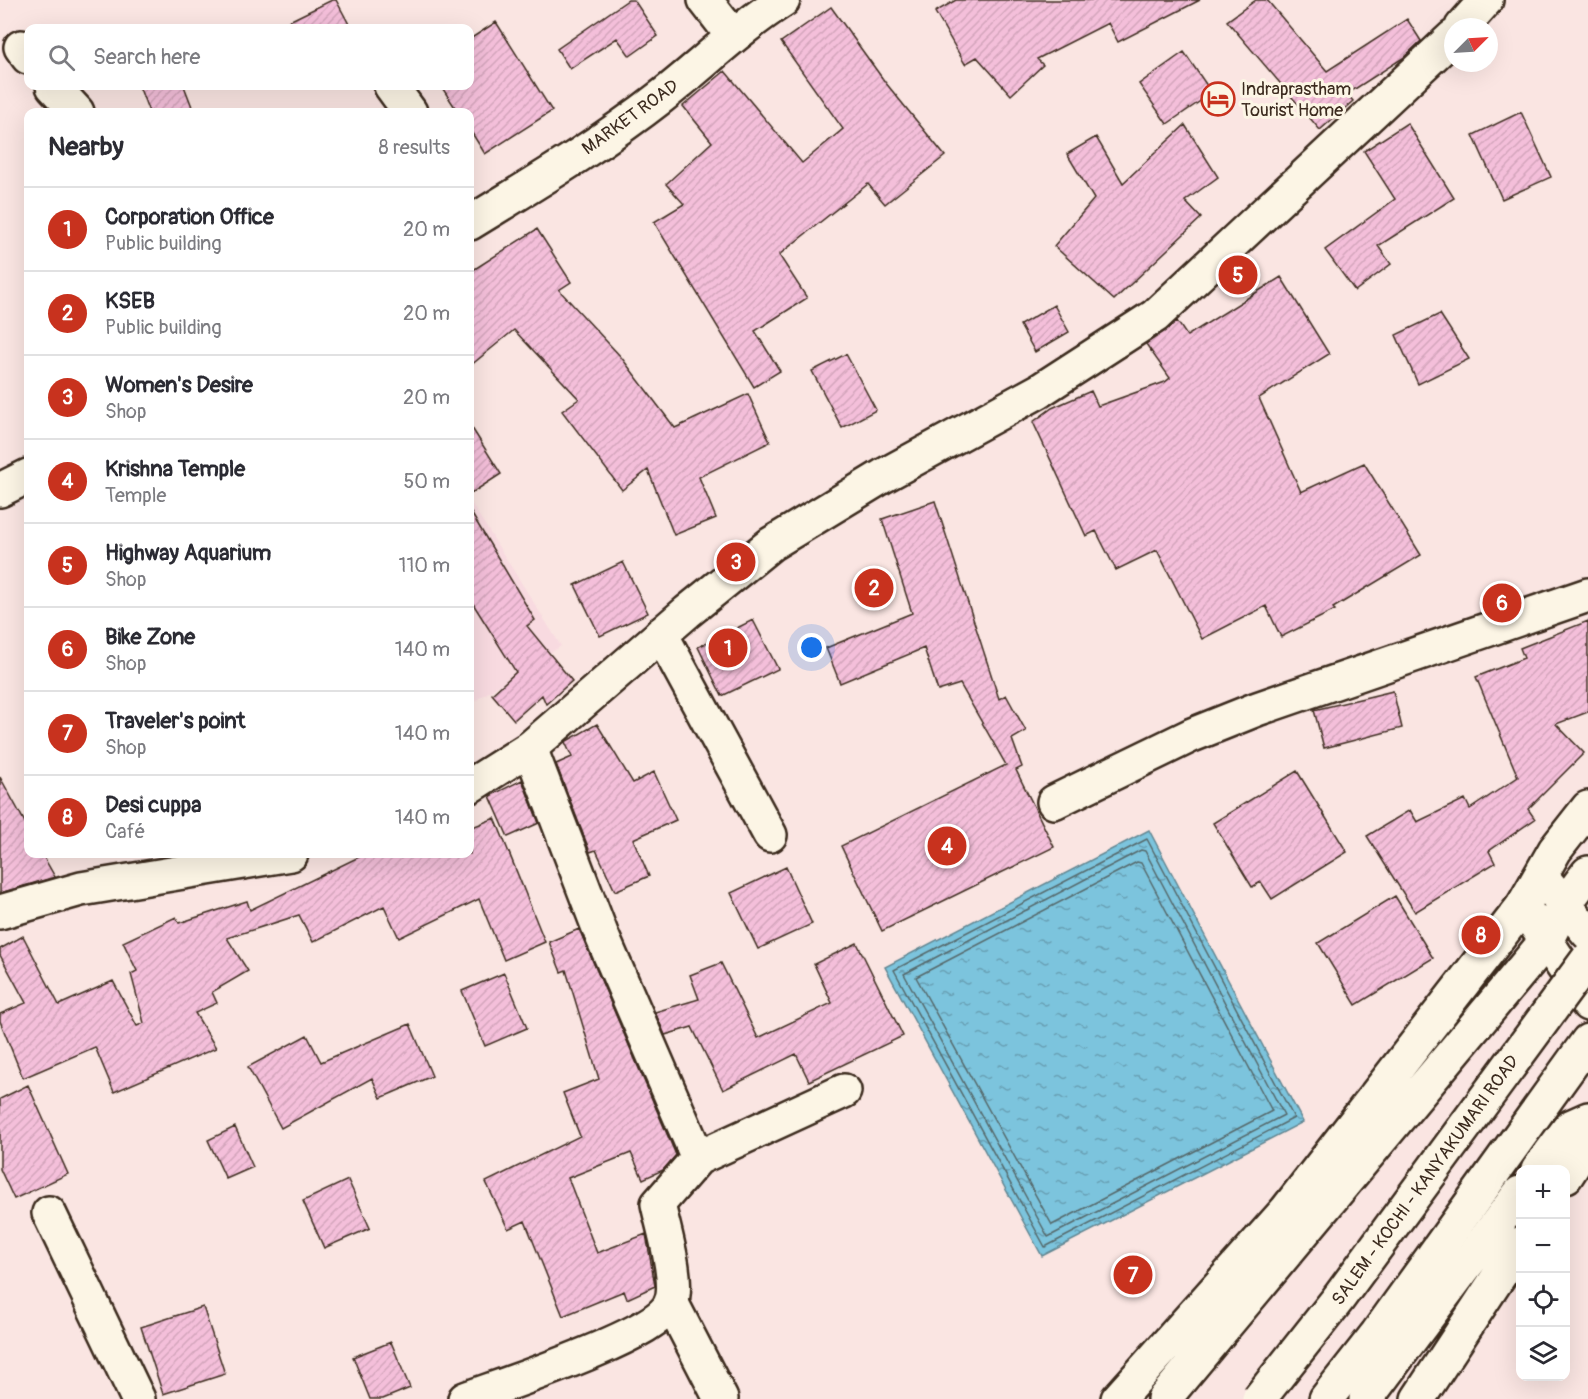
<!DOCTYPE html>
<meta charset="utf-8">
<style>
:root{--surface:#fff;--page:#f2f2f3;--text:#2b2b33;--muted:#7c7c81;--line:#e1e1e2;--accent:#c8321e}
body{margin:0;font-family:Pangolin,sans-serif;background:var(--page);color:var(--text)}
.controls{position:absolute;right:18px;bottom:18px;display:grid;overflow:hidden;border-radius:12px;box-shadow:0 6px 24px #0002}
.controls button{width:54px;height:54px;display:grid;place-items:center;padding:0;border:0;border-bottom:2px solid var(--line);background:var(--surface);color:var(--text);font:30px sans-serif}
.compass{position:absolute;left:1444px;top:18px;width:54px;height:54px;border-radius:50%;background:var(--surface);box-shadow:0 6px 24px #0002;rotate:66deg}
.you{position:absolute;left:812px;top:648px;width:21px;height:21px;margin:-15px;border:4px solid #fff;border-radius:50%;background:#1a73e8;box-shadow:0 0 0 9px #1a73e833}
.badge{display:grid;place-items:center;width:39px;height:39px;border-radius:50%;background:var(--accent);color:#fff;font-size:20px;font-weight:700}
.pin{position:absolute;translate:-50% -50%;border:3px solid #fff;box-shadow:0 2px 6px #0006}
.list{margin:0;padding:0;list-style:none}
h2{display:flex;justify-content:space-between;align-items:center;height:78px;margin:0;padding:0 24px;font-size:26px}
h2 small{font-size:20px;font-weight:400;color:var(--muted)}
.list li{display:grid;grid-template-columns:39px 1fr auto;gap:18px;align-items:center;box-sizing:border-box;height:84px;padding:0 24px;border-top:2px solid var(--line)}
.list b{display:block;font-size:22px;white-space:nowrap}
.list p{margin:0;font-size:20px;white-space:nowrap;color:var(--muted)}
.list em{font-size:20px;font-style:normal;color:var(--muted)}
.icon{flex:none;width:33px;height:33px;fill:none;stroke:currentColor;stroke-width:2;stroke-linecap:round;stroke-linejoin:round}
.map{position:relative;flex:none;width:1588px;height:1399px;overflow:hidden}
.search{position:absolute;background:var(--surface);box-shadow:0 6px 24px #0002;left:24px;top:24px;width:450px;height:66px;display:flex;align-items:center;gap:15px;box-sizing:border-box;padding:0 21px;border-radius:12px;color:var(--muted);font-size:22px}
.panel{position:absolute;background:var(--surface);box-shadow:0 6px 24px #0002;left:24px;top:108px;width:450px;height:750px;border-radius:12px}
.map>svg:first-child{display:block}
.built{fill:#f8dae0}
.water{fill:url(#water-ripples);stroke:#628691;stroke-width:1.5}
.lines{fill:none;stroke-linecap:round;stroke-linejoin:round}
.shore{stroke:#55686a;stroke-width:1.5}
.building{fill:url(#building-hatch);stroke:#3b2a1e;stroke-width:1.5}
.minor-casing{stroke:#3b2a1e;stroke-width:38}
.secondary-casing{stroke:#3b2a1e;stroke-width:38}
.primary-casing{stroke:#3b2a1e;stroke-width:38}
.trunk-casing{stroke:#3b2a1e;stroke-width:38}
.minor{stroke:#fcf5e5;stroke-width:33}
.secondary{stroke:#fcf5e5;stroke-width:33}
.primary{stroke:#fcf5e5;stroke-width:33}
.trunk{stroke:#fcf5e5;stroke-width:33}
.trunk-bridge-casing{stroke:#3b2a1e;stroke-width:38;stroke-linecap:butt}
.trunk-bridge{stroke:#fcf5e5;stroke-width:33}
.labels{text-anchor:middle;stroke-width:6;stroke-linejoin:round;paint-order:stroke}
.poi-label{font-size:18px;fill:#3b2a1e;stroke:#fcf5e5;text-anchor:start}
.street-label{font-size:18px;fill:#3b2a1e;stroke:#fcf5e5}
</style>
<div class="map">
<svg width="1588" height="1399" viewBox="0 0 1588 1399">
<defs>
<pattern id="water-ripples" width="26" height="14" patternUnits="userSpaceOnUse" patternTransform="scale(1.5)"><rect width="26" height="14" fill="#7cc4dd"/><path d="M2 4q2-2 4 0t4 0M15 11q2-2 4 0t4 0" fill="none" stroke="#679fb3"/></pattern>
<pattern id="building-hatch" width="6" height="6" patternUnits="userSpaceOnUse" patternTransform="scale(1.5)"><rect width="6" height="6" fill="#f4bfda"/><path d="M-1 1l2-2M0 6l6-6M5 7l2-2" fill="none" stroke="#d2a4bb"/></pattern>
</defs>
<rect width="100%" height="100%" fill="#fae5e2"/>
<filter id="ink" filterUnits="userSpaceOnUse"><feTurbulence type="fractalNoise" baseFrequency=".0167" numOctaves="2"/><feDisplacementMap in="SourceGraphic" scale="12" xChannelSelector="R" yChannelSelector="G"/><feConvolveMatrix kernelMatrix="1 2 1 2 8 2 1 2 1" color-interpolation-filters="sRGB"/></filter>
<g filter="url(#ink)">
<path class="built" d="M470,501L561,646L470,704Z"/>
<path class="water" d="M1149,830L1303,1122L1042,1256L885,967Z"/>
<g class="lines">
<path class="shore" d="M1147,839L1294,1118L1045,1247L894,970Z
M1141,850L1145,851L1284,1115L1048,1237L904,974Z
M1137,862L1141,863L1272,1111L1052,1225L916,977Z"/>
</g>
<path class="building" d="M332,0H336L351,28H275Z
M628,0H634L658,36L630,56L617,38L570,69L557,49Z
M956,0H1200L1118,42L1108,23L1037,59L1043,65L1011,95L977,57L965,64L935,12Z
M1256,0H1267L1327,71L1407,19L1421,41L1403,58L1347,94L1353,101L1320,130L1227,21Z
M831,7L885,82L945,156L885,204L868,184L779,255L807,298L755,331L780,371L754,387L654,222L684,204L666,184L712,142L683,106L725,71L802,163L843,129L781,42Z
M496,22L552,111L485,154L470,130V112H458L441,86H470V39Z
M1184,52L1212,93L1167,124L1139,84Z
M139,86H184L194,112H149Z
M1521,112L1551,177L1502,199L1473,135Z
M1407,123L1454,198L1378,246L1391,264L1355,291L1325,250L1395,199L1364,151Z
M1185,125L1218,177L1185,201L1201,218L1114,300L1054,246L1094,199L1067,154L1096,137L1123,183Z
M537,229L571,282L559,290L621,357L675,428L748,394L770,442L699,477L716,518L674,535L648,470L622,490L562,411L579,399L514,330L470,366V272Z
M1281,277L1329,354L1259,398L1301,492L1364,463L1421,555L1333,608L1335,610L1281,637L1266,606L1202,639L1157,550L1116,570L1096,531L1086,536L1033,422L1052,408L1091,391L1098,406L1165,382L1170,378L1146,344L1177,321L1187,336Z
M1054,305L1069,332L1035,352L1020,325Z
M1440,314L1469,359L1418,384L1396,335Z
M846,354L876,410L842,428L812,371Z
M470,425L501,474L470,494Z
M935,501L999,699L1006,695L1026,731L1012,739L1022,767L1016,770L1054,847L882,931L841,846L1006,765L960,684L938,691L924,648L840,683L826,648L912,613L882,519Z
M470,511L535,620L527,626L572,681L546,704L542,695L514,720L492,694L516,672L470,599Z
M623,562L648,613L600,636L575,585Z
M753,620L778,669L722,696L698,647Z
M1588,621V712L1556,724L1584,753L1528,809L1535,819L1489,851L1495,863L1415,912L1367,836L1410,810L1417,822L1465,799L1470,809L1518,777L1476,677L1524,658L1520,648Z
M1393,691L1402,728L1324,748L1314,710Z
M597,724L633,783L654,772L676,820L633,839L649,876L615,891L596,850L590,852L556,764L572,757L565,742Z
M1297,771L1347,852L1272,899L1261,882L1252,887L1213,823Z
M0,777L28,828V854H42L55,877L0,893Z
M522,780L539,823L508,837L490,796Z
M495,818L545,942L504,960L479,899L399,938L384,906L313,942L299,915L227,938L248,971L212,992L217,1003L195,1013L216,1048L114,1092L95,1047L23,1078L0,1021V1014L26,1003L0,955V949L23,936L59,1005L113,981L137,1026L144,1023L131,974L137,971L123,942L176,917L179,923L247,901L250,910L365,854H470V828Z
M786,867L812,924L758,949L731,893Z
M1395,896L1433,958L1356,1005L1318,943Z
M579,929L676,1155L663,1170L643,1179L631,1153L568,1178L597,1253L646,1234L655,1286L627,1299L624,1291L563,1316L525,1221L508,1229L486,1182L580,1136L563,1093L599,1079L566,970L561,972L549,942Z
M857,943L903,1036L809,1081L796,1054L723,1090L692,1027L665,1035L655,1012L699,999L690,975L721,963L758,1038L832,1003L814,964Z
M504,973L527,1028L485,1046L462,991Z
M410,1024L432,1076L381,1098L372,1078L281,1128L248,1067L307,1035L321,1062Z
M28,1085L68,1174L14,1199L0,1169V1099Z
M235,1127L253,1167L226,1179L208,1140Z
M348,1180L370,1228L324,1248L303,1201Z
M203,1307L225,1374L163,1394L141,1327Z
M391,1342L410,1388L383,1399H370L353,1357Z"/>
<g class="lines">
<defs>
<path id="minor" d="M705,0L733,36
M21,47L28,57
M53,86L77,112
M391,86L410,112
M470,223C535,183 601,144 661,97C702,65 739,28 783,0
M0,490L28,476
M661,634L770,835
M1054,802L1192,735L1257,709L1588,595
M698,1158L844,1091
M49,1213L138,1399
M671,1302L721,1399
M465,1399C503,1385 657,1335 671,1303C680,1281 663,1228 658,1204L698,1158L602,936L530,748"/>
<path id="secondary" d="M1462,27L1486,0
M470,786L530,748L687,612L771,544L883,476L1039,391L1155,316L1453,37
M0,912L81,889L291,854
M1538,1170L1570,1127L1588,1119
M1566,1176L1588,1142
M1118,1399L1286,1211L1523,906L1555,850L1588,808
M1164,1399L1546,941L1564,905L1588,873
M1366,1399L1520,1193
M1418,1399L1520,1244"/>
<path id="primary" d="M1541,876L1588,933
M1523,906L1588,1004"/>
<path id="trunk" d="M1326,1399L1377,1334L1588,1041"/>
</defs>
<use href="#minor" class="minor-casing"/>
<use href="#secondary" class="secondary-casing"/>
<use href="#primary" class="primary-casing"/>
<use href="#trunk" class="trunk-casing"/>
<use href="#minor" class="minor"/>
<use href="#secondary" class="secondary"/>
<use href="#primary" class="primary"/>
<use href="#trunk" class="trunk"/>
<defs>
<path id="trunk-bridge" d="M1259,1399L1338,1299L1588,959"/>
</defs>
<use href="#trunk-bridge" class="trunk-bridge-casing"/>
<use href="#trunk-bridge" class="trunk-bridge"/>
</g>
</g>
<defs>
<symbol id="hotel-ring" viewBox="-11 -11 22 22"><circle r="9.5" fill="#fcf5e5" stroke="#c8321e" stroke-width="1.5"/><path d="M-6-4.5h1.5V1H6V5H4.5V3h-9V5H-6ZM-4 0a1.8 1.8 0 1 1 3.6 0ZM.5 0V-2.5h3Q6-2.5 6 0Z" fill="#c8321e"/></symbol>
</defs>
<g fill-rule="evenodd">
<use href="#hotel-ring" x="1199" y="80" width="38" height="38"/>
</g>
<g class="labels">
<g class="poi-label">
<text x="1241" y="95">Indraprastham<tspan x="1241" dy="21">Tourist Home</tspan></text>
</g>
<g class="street-label">
<text transform="translate(630 117) rotate(-36)" y="6">MARKET ROAD</text>
<text transform="translate(1425 1180) rotate(-54)" y="6">SALEM - KOCHI - KANYAKUMARI ROAD</text>
</g>
</g>
</svg>
<div class="controls">
<button>+</button>
<button>−</button>
<button><svg class="icon" aria-label="locate" viewBox="0 0 24 24"><circle cx="12" cy="12" r="6"/><path d="M12 2v4M12 18v4M2 12h4M18 12h4"/></svg></button>
<button><svg class="icon" aria-label="layers" viewBox="0 0 24 24"><path d="M12 4l9 5-9 5-9-5zM3 14l9 5 9-5"/></svg></button>
</div>
<svg class="compass" viewBox="-18 -18 36 36"><path d="M0-13l5 13h-10z" fill="#e53935"/><path d="M0 13l5-13h-10z" fill="#7c7c81"/></svg>
<div class="you"></div>
<div class="pin badge" style="left:728px;top:648px">1</div>
<div class="pin badge" style="left:874px;top:588px">2</div>
<div class="pin badge" style="left:736px;top:562px">3</div>
<div class="pin badge" style="left:947px;top:846px">4</div>
<div class="pin badge" style="left:1238px;top:275px">5</div>
<div class="pin badge" style="left:1502px;top:603px">6</div>
<div class="pin badge" style="left:1133px;top:1275px">7</div>
<div class="pin badge" style="left:1481px;top:935px">8</div>
<div class="search"><svg class="icon" aria-label="search" viewBox="0 0 24 24"><circle cx="10" cy="10" r="6"/><path d="M15 15l6 6"/></svg>Search here</div>
<section class="panel">
<h2>Nearby<small>8 results</small></h2>
<ul class="list">
<li><span class="badge">1</span><div><b>Corporation Office</b><p>Public building</p></div><em>20 m</em></li>
<li><span class="badge">2</span><div><b>KSEB</b><p>Public building</p></div><em>20 m</em></li>
<li><span class="badge">3</span><div><b>Women's Desire</b><p>Shop</p></div><em>20 m</em></li>
<li><span class="badge">4</span><div><b>Krishna Temple</b><p>Temple</p></div><em>50 m</em></li>
<li><span class="badge">5</span><div><b>Highway Aquarium</b><p>Shop</p></div><em>110 m</em></li>
<li><span class="badge">6</span><div><b>Bike Zone</b><p>Shop</p></div><em>140 m</em></li>
<li><span class="badge">7</span><div><b>Traveler's point</b><p>Shop</p></div><em>140 m</em></li>
<li><span class="badge">8</span><div><b>Desi cuppa</b><p>Café</p></div><em>140 m</em></li>
</ul>
</section>
</div>
